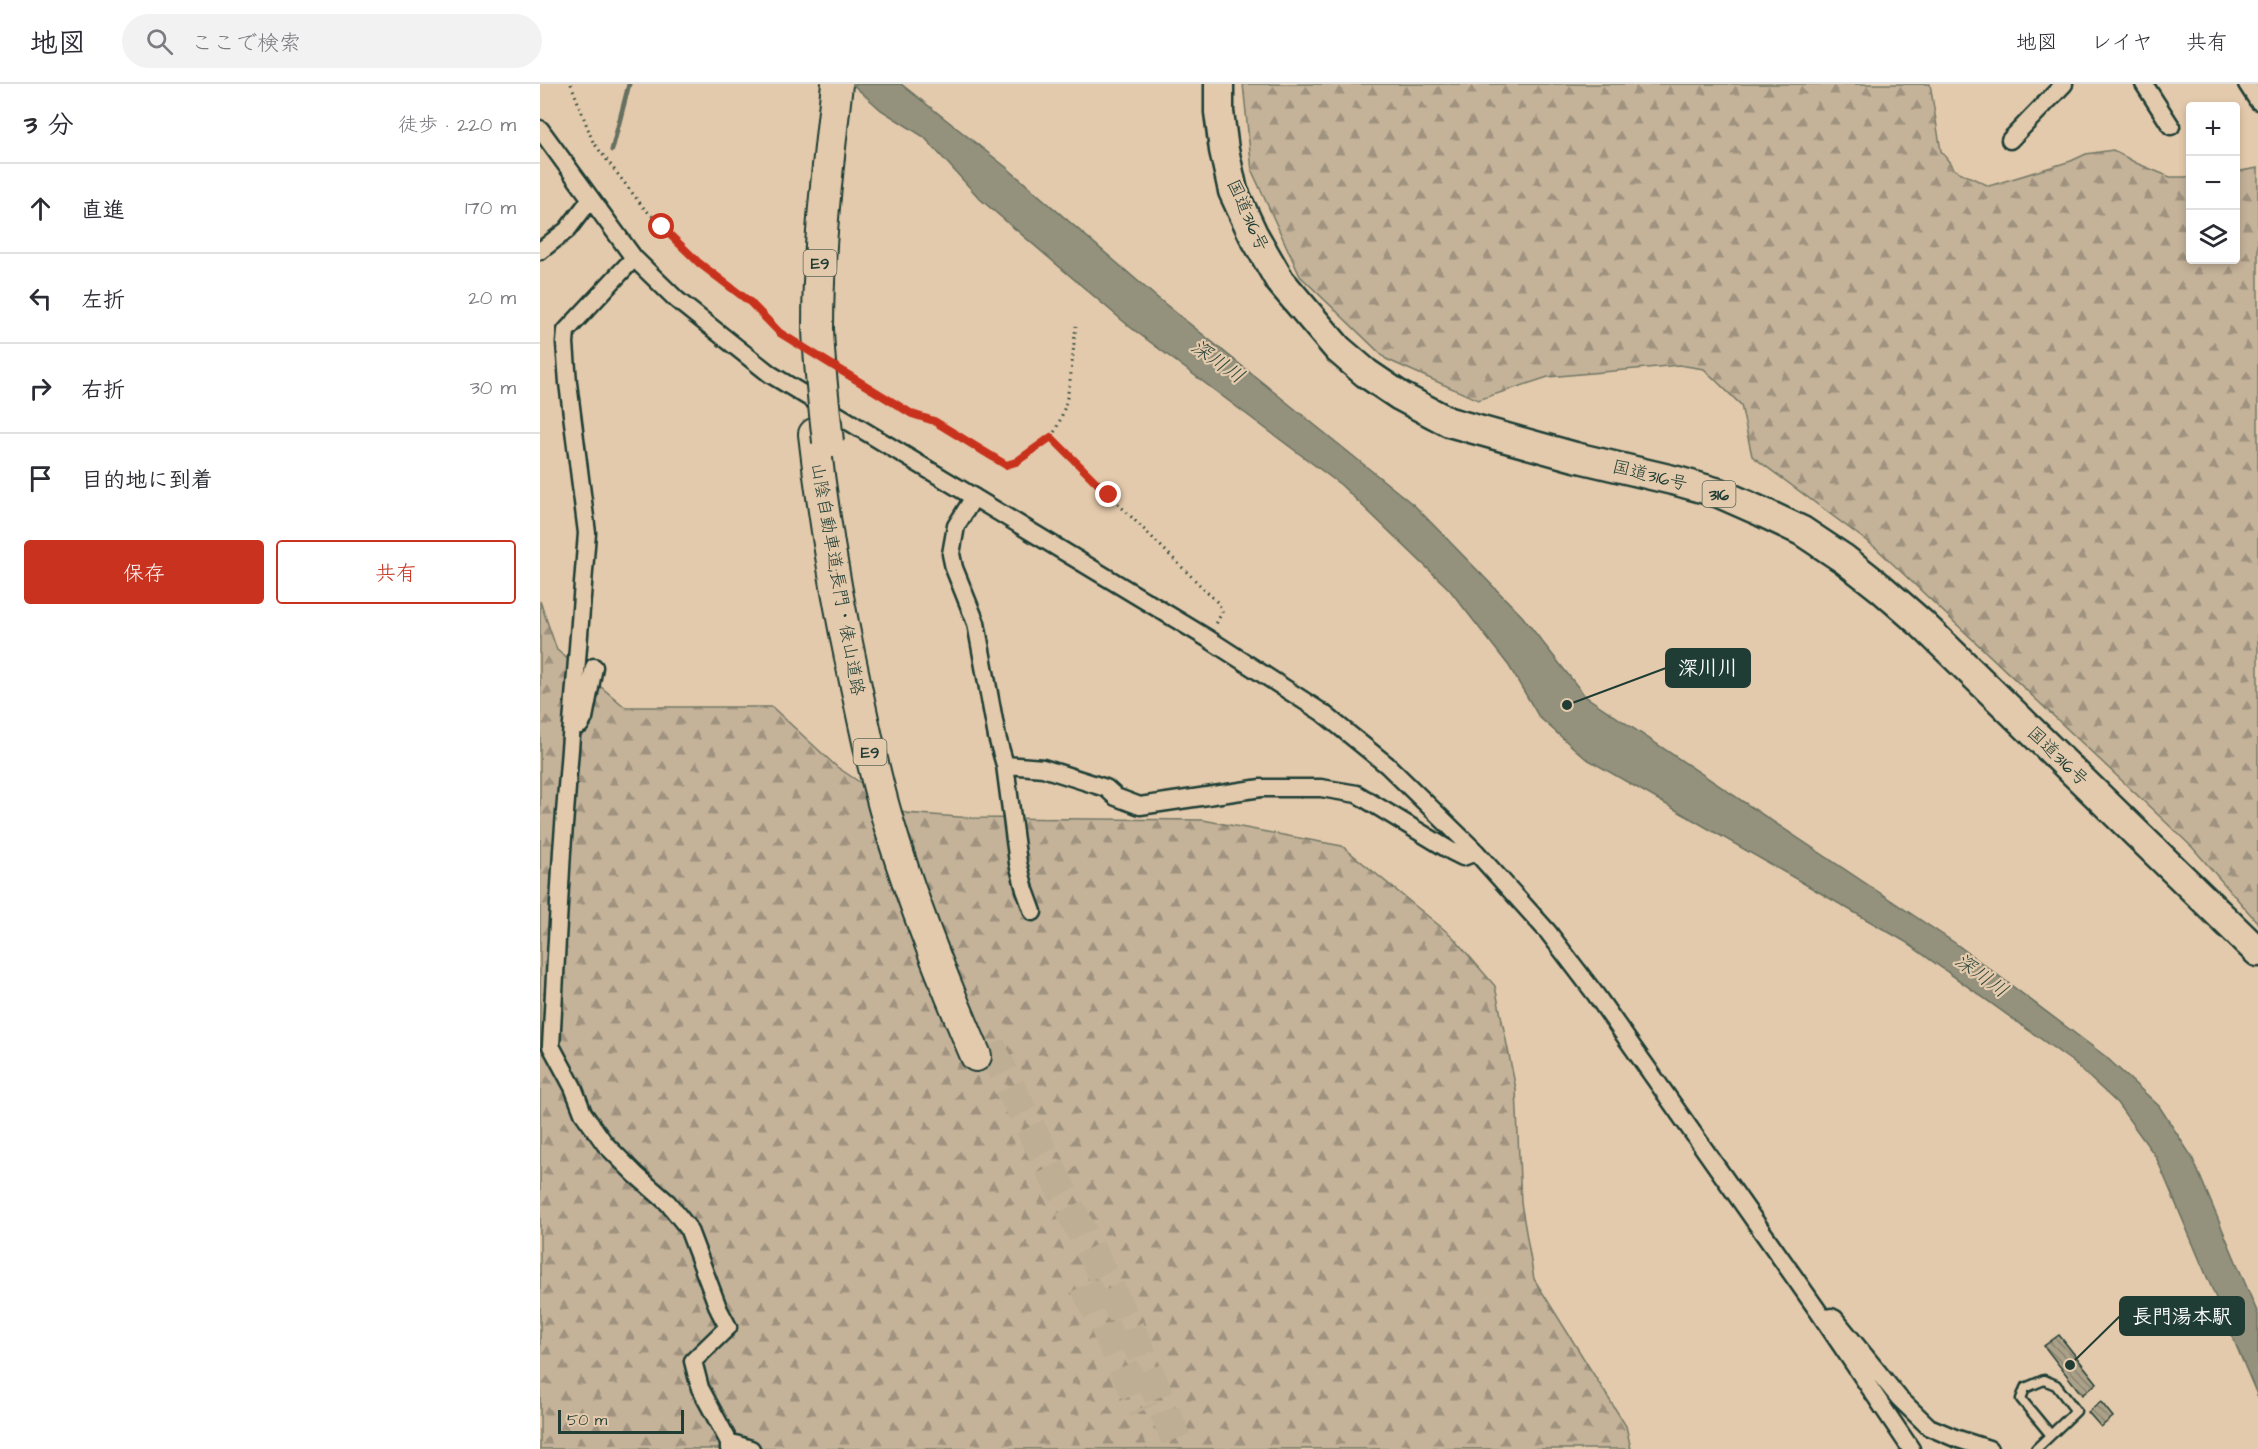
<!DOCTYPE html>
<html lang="ja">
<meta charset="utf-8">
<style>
:root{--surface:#fff;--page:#f2f2f3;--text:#2b2b33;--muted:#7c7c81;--line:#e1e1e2;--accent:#c8321e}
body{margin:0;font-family:"Architects Daughter","Klee One",sans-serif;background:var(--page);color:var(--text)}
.controls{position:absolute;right:18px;top:18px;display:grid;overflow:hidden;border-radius:6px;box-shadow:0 3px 9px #0003}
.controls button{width:54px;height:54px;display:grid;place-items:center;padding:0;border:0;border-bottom:2px solid var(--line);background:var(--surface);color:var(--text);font:30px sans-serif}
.scale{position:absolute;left:18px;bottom:15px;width:126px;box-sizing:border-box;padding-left:6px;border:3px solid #1f3d34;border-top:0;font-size:16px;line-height:21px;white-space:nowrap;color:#1f3d34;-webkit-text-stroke:4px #e4caac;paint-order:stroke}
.stop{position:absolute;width:18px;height:18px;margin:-14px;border:4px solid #c8321e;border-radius:50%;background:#fff}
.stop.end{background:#c8321e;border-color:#fff;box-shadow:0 2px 6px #0008}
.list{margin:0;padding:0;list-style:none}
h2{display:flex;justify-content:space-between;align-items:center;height:78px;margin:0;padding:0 24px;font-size:26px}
h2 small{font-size:20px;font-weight:400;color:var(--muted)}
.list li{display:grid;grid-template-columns:39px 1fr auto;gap:18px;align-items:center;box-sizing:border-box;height:90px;padding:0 24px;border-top:2px solid var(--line)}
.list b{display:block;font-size:22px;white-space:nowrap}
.list em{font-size:20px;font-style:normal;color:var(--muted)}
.actions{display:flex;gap:12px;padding:18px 24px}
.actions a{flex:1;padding:14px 0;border:2px solid var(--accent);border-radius:6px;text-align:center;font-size:21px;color:var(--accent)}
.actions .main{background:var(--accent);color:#fff}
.icon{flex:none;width:33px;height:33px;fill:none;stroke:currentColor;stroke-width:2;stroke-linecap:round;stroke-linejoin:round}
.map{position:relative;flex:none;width:1718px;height:1365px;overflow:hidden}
header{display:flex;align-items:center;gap:36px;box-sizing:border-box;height:84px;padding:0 30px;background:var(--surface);border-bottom:2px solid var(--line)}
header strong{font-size:28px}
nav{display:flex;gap:33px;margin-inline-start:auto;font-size:21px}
.search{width:420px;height:54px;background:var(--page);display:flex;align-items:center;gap:15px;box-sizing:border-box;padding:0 21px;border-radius:33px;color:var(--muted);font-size:22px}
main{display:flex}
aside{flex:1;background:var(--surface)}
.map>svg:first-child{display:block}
.forest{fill:url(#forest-firs);stroke:#727866;stroke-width:1.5}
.water{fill:#94917b;stroke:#656f5f;stroke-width:1.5}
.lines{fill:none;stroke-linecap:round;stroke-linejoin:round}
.stream{stroke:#656f5f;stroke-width:5}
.building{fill:url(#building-back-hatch);stroke:#1f3d34;stroke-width:1.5}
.motorway-tunnel{stroke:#bdae94;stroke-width:30;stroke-dasharray:30 15;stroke-linecap:butt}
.service-casing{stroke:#1f3d34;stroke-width:13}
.minor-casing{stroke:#1f3d34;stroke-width:21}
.trunk-casing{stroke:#1f3d34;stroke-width:33}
.motorway-casing{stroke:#1f3d34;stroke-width:34}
.path{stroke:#1f3d34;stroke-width:3;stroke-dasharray:1.5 4.5;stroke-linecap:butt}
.service{stroke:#e4caac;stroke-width:8}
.minor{stroke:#e4caac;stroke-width:16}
.trunk{stroke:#e4caac;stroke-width:28}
.motorway{stroke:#e4caac;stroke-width:30}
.motorway-bridge-casing{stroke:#1f3d34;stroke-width:34;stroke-linecap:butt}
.motorway-bridge{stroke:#e4caac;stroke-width:30}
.route{stroke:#c8321e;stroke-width:8}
.labels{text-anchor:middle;stroke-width:4.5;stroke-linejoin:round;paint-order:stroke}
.shield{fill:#e4caac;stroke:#5a6758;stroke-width:1.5}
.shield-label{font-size:16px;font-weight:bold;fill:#1f3d34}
.street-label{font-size:18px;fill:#1f3d34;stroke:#e4caac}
.water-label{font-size:20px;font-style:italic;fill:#2b453b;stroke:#e4caac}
.leader{fill:none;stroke:#1f3d34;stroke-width:2}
.callout-dot{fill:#1f3d34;stroke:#e4caac;stroke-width:2}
.callout{fill:#1f3d34;stroke:#1f3d34;stroke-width:2}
.callout-label{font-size:20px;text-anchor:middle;font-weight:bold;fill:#fff}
</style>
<header>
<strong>地図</strong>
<div class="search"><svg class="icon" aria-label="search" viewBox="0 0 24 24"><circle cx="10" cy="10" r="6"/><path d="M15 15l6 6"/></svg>ここで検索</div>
<nav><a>地図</a><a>レイヤ</a><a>共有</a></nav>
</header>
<main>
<aside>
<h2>3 分<small>徒歩 · 220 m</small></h2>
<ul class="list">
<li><svg class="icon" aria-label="ahead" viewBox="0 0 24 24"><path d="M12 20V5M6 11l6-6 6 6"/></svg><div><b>直進</b></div><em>170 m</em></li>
<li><svg class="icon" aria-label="left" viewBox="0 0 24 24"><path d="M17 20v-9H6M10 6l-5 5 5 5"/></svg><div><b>左折</b></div><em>20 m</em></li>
<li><svg class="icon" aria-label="right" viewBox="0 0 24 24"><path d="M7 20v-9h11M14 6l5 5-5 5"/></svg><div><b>右折</b></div><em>30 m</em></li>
<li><svg class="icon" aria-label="arrive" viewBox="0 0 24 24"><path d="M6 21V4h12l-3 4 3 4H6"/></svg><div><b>目的地に到着</b></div></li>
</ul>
<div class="actions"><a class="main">保存</a><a>共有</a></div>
</aside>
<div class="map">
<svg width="1718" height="1365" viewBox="0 0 1718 1365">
<defs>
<pattern id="forest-firs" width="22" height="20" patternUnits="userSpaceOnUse" patternTransform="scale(1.5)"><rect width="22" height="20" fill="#c4b299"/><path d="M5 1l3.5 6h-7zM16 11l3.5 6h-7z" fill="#9f927e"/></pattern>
<pattern id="building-back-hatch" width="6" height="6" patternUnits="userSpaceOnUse" patternTransform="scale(1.5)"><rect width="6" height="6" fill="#aba189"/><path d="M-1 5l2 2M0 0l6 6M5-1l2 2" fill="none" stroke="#8b8471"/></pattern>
</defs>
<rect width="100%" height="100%" fill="#e4caac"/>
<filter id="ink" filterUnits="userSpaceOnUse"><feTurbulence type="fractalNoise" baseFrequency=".0167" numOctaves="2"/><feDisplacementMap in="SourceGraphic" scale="12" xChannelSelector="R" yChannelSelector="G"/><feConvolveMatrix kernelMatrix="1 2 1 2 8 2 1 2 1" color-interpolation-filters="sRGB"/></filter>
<g filter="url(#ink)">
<path class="forest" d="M703,0H1390L1401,67L1415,86L1449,102L1531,77L1546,70L1573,66L1596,79L1630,93H1650V176H1696V88L1718,84V839L1652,763L1336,464L1212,372L1201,321L1164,285L1139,281L1008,293L938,316L846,275L760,192L712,87Z
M0,517L17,566L85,623H232L297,683L366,729L432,734L663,736L802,762L912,852L955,902L976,1005L981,1119L994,1195L1086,1342L1091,1365H0Z"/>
<path class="water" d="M312,0H361L466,83L614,211L875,422L982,532L1045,612L1415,859L1565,972L1619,1022L1652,1073L1718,1230V1313L1616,1073L1577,1019L1533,978L1364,857L1045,674L999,633L969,582L909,505L801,401L590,243L440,115L384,53L341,26Z"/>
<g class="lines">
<path class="stream" d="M72,66L89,0"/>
</g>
<path class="building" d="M1519,1251L1557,1299L1542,1311L1504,1262Z
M1561,1318L1573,1333L1561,1343L1548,1328Z"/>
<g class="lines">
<path class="motorway-tunnel" d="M450,962L598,1262L640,1365
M545,1201L604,1326"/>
<defs>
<path id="service" d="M1496,1365L1536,1327L1516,1301L1504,1296L1485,1304L1481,1315L1510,1350"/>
<path id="minor" d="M1604,0L1631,42
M1707,0L1718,17
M0,45L94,174L137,216L230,290L667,554L783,629L847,681L936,768L1008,848L1056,911L1278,1227L1371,1365
M1470,56L1524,0
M0,167L27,146L50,116
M94,174L26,247L25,259L28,299L47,449L22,767L11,962L33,1003L43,1029L65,1060L96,1091L128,1119L148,1144L179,1226L188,1243L153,1277L160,1304L189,1358V1365
M434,413L416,442L411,470L414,484L436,539L457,653L465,681L478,779L485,806L493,828
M40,641L44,634L54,583
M465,681L503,684L566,704L576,713L600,722L721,704H781L817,710L911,767L923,773L936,768
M1291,1233L1295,1235L1359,1314L1389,1343L1415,1354L1449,1365
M189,1358L211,1365"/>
<path id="trunk" d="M679,0V28L684,66L693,107L713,150L740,197L798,265L826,289L860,312L909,338L1035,373L1137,397L1179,409L1222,428L1262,447L1304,475L1342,505L1382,540L1718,868"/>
<path id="motorway" d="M274,350C283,430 296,509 313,588C325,645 337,704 355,760C378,832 406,903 436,972"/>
</defs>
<use href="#service" class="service-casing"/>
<use href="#minor" class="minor-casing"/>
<use href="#trunk" class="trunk-casing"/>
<use href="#motorway" class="motorway-casing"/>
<path class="path" d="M31,0L53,58L103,123L159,179L210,218L240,249L257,259
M303,288L372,330L394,337L459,379C477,385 496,363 511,353L679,520L682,528L676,540
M511,353C532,323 531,278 536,242"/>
<use href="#service" class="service"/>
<use href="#minor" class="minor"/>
<use href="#trunk" class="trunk"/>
<use href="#motorway" class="motorway"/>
<defs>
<path id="motorway-bridge" d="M288,358C284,320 279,282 278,244C278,162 288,81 297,0"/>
</defs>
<use href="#motorway-bridge" class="motorway-bridge-casing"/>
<use href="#motorway-bridge" class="motorway-bridge"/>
</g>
</g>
<g class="lines" filter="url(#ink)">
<path class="route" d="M122,143L159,179L210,218L240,249L372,330L394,337L466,381L476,378L511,353L569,411"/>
</g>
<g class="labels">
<g class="shield">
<rect x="263.5" y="166" width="33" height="26" rx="4.5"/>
<rect x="1162.5" y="397" width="33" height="26" rx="4.5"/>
<rect x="313.5" y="655" width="33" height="26" rx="4.5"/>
</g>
<g class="shield-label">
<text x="280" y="185">E9</text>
<text x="1179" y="416">316</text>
<text x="330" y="674">E9</text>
</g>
<g class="street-label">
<text transform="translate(708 131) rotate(66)" y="6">国道316号</text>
<text transform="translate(1110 391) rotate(14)" y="6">国道316号</text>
<text transform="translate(298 495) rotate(80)" y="6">山陰自動車道;長門・俵山道路</text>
<text transform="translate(1518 672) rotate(44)" y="6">国道316号</text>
</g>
<g class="water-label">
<text transform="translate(678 277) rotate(35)" y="7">深川川</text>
<text transform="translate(1442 891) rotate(36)" y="7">深川川</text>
</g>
</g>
<path class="leader" d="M1027 621L1126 584M1530 1281L1580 1232"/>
<g class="callout-dot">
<circle cx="1027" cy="621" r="6"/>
<circle cx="1530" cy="1281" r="6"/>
</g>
<g class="callout">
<rect x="1126" y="565" width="84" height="38" rx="6"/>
<rect x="1580" y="1213" width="124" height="38" rx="6"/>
</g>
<g class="callout-label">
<text x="1168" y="591">深川川</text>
<text x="1642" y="1239">長門湯本駅</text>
</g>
</svg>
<div class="controls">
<button>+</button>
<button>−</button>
<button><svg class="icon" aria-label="layers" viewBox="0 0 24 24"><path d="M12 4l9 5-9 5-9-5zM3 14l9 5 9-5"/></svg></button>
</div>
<div class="scale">50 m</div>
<div class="stop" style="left:122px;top:143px"></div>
<div class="stop end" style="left:569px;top:411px"></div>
</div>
</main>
